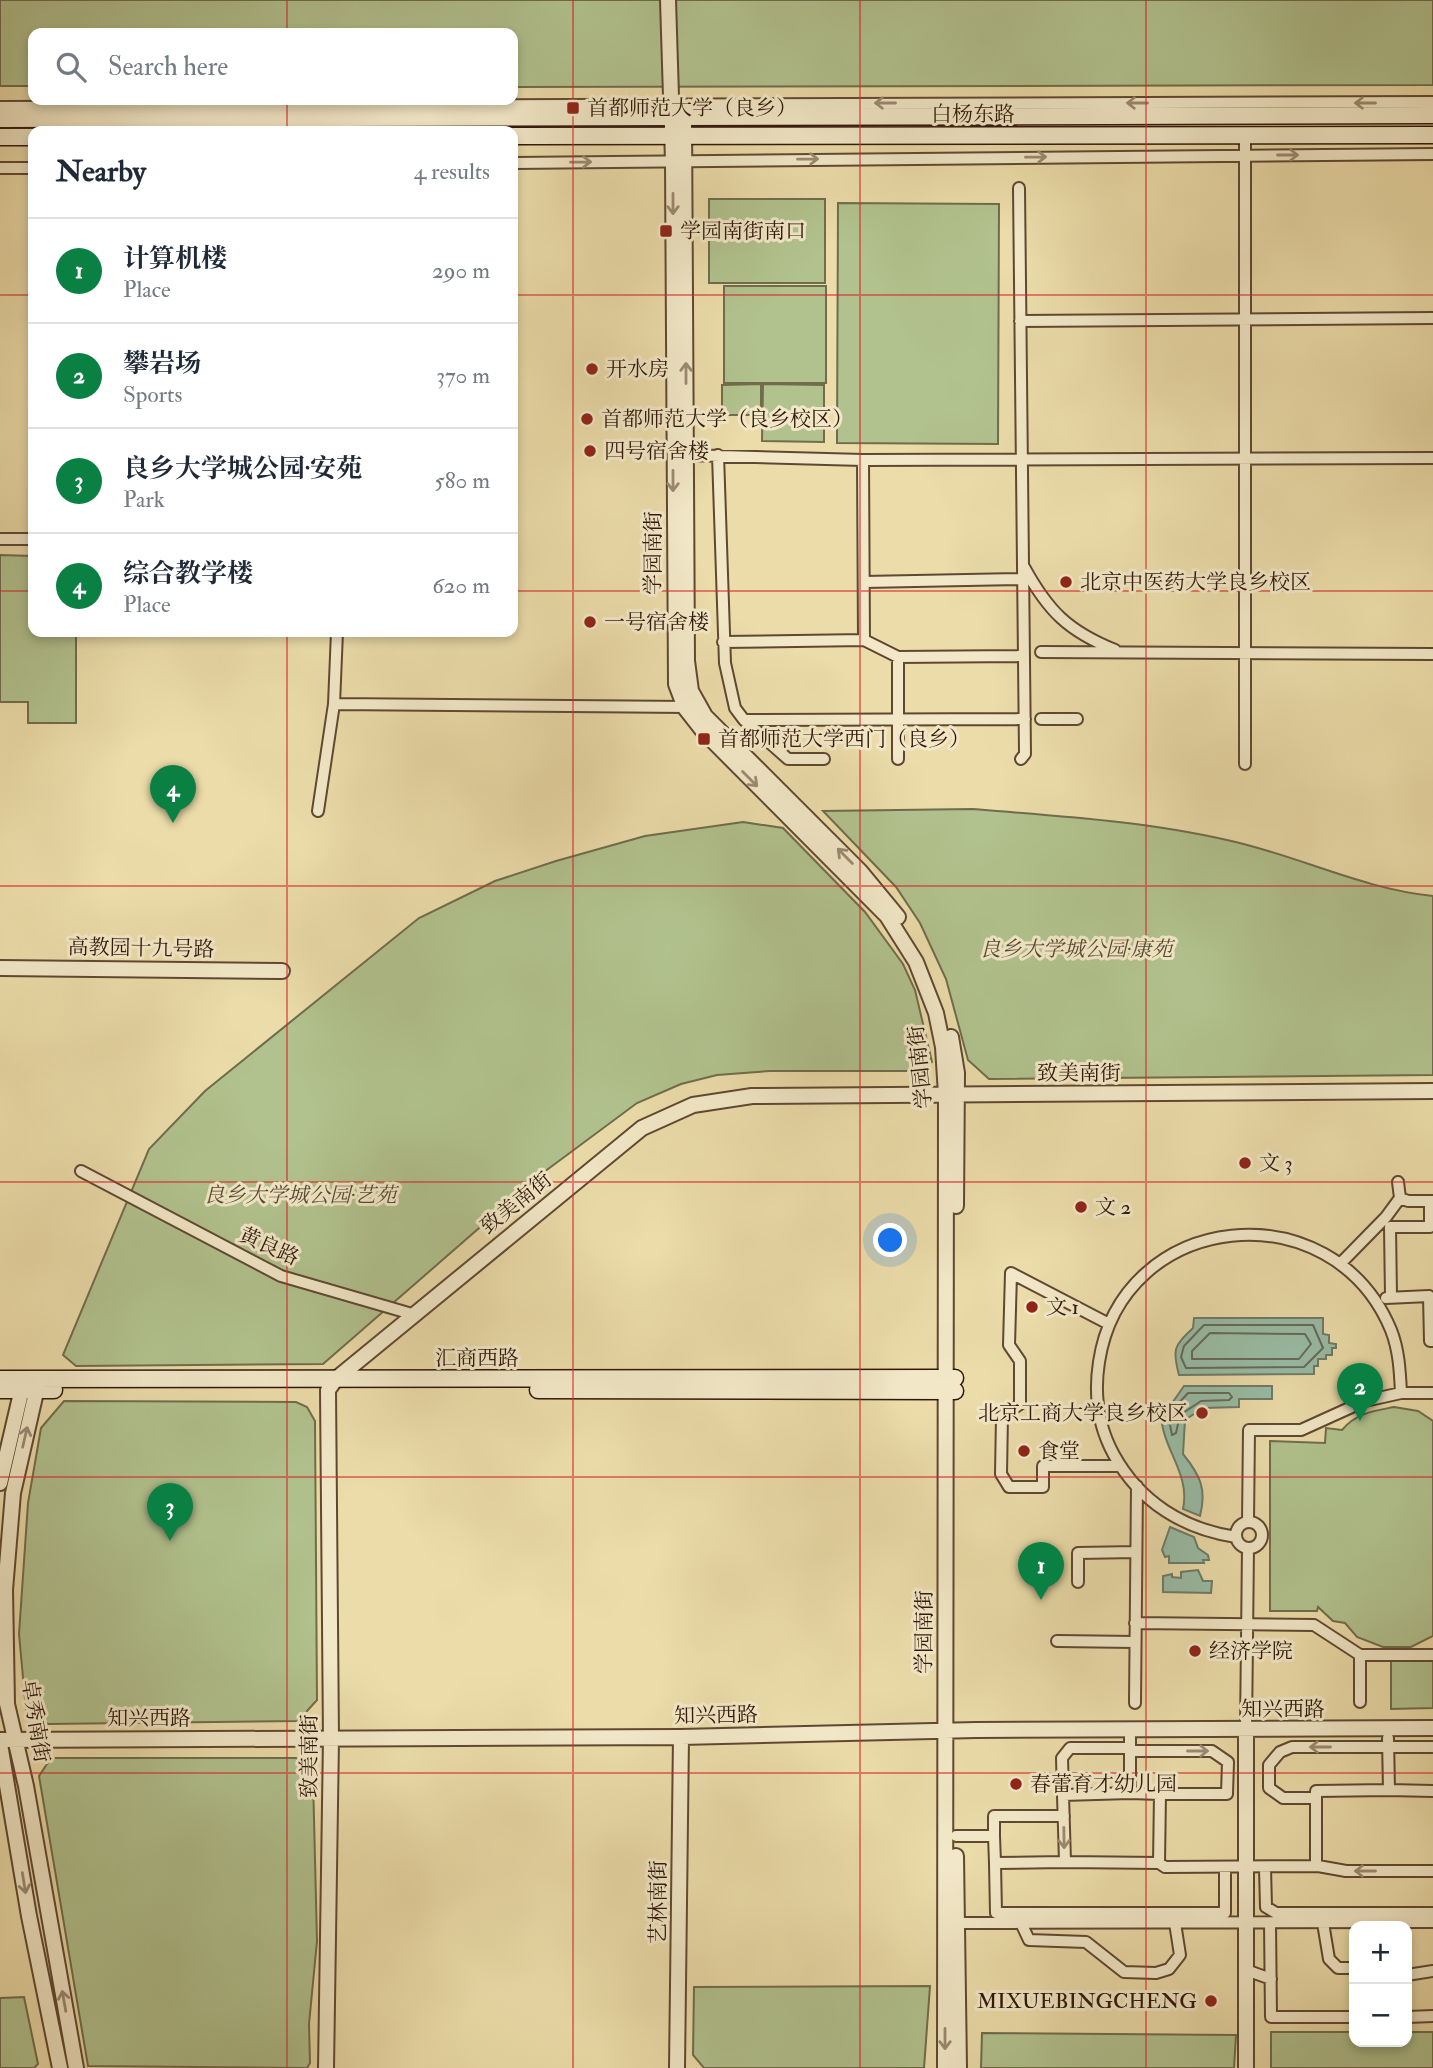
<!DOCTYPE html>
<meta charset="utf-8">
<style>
:root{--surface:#fff;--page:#f6f6f7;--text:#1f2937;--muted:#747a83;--line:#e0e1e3;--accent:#0b8043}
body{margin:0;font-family:"IM FELL Double Pica","Noto Serif SC",serif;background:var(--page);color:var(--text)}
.controls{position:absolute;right:21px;bottom:21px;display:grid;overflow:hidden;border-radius:14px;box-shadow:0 4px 10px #0003}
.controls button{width:63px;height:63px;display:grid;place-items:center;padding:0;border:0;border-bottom:2px solid var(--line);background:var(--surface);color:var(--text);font:35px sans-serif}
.you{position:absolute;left:891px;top:1241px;width:24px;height:24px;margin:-18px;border:5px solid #fff;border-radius:50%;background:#1a73e8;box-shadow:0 0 0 10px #1a73e833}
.badge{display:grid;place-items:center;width:46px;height:46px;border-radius:50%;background:var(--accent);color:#fff;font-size:23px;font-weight:700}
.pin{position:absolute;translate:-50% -58px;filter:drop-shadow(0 2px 4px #0008)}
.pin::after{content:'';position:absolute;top:37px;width:24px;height:21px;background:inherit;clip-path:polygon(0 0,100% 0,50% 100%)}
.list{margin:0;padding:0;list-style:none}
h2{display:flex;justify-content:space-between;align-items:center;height:91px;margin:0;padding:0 28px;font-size:30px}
h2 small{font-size:23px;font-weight:400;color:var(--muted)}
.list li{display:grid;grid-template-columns:46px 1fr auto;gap:21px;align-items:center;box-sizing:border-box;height:105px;padding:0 28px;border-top:2px solid var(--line)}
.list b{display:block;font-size:26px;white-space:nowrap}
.list p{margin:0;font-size:23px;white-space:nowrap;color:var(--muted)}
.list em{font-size:23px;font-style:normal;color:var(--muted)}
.icon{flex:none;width:38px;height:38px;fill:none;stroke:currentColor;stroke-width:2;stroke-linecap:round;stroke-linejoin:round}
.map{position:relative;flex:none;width:1433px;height:2068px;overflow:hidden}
.search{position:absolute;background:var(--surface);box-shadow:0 4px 10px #0003;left:28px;top:28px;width:490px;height:77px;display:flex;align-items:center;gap:18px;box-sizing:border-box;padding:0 24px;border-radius:14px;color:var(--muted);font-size:26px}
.panel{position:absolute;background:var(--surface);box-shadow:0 4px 10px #0003;left:28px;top:126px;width:490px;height:511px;border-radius:14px}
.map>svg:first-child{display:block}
.green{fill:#b1c28e;stroke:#706c4c;stroke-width:2}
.water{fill:#98bca6;stroke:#6e7a68;stroke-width:2}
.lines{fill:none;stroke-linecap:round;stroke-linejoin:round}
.shore{stroke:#646a58;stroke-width:2}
.minor-casing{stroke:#5f4832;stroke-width:14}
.tertiary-casing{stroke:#5f4832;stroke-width:18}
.secondary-casing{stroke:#30170a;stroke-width:19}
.minor{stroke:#f2e8c7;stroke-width:10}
.tertiary{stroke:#f2e8c7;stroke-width:14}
.secondary{stroke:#f2e8c7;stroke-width:16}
.oneway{stroke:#9b8a72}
.grid{fill:none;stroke:#d62828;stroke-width:2;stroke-opacity:0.55}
.poi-dot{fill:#8f2418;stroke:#f2e8c7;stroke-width:2.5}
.labels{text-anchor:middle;stroke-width:6;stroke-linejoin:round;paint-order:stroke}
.poi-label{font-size:21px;fill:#30170a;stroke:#f2e8c7;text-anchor:start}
.street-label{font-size:21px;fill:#30170a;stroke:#f2e8c7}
.park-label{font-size:21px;font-style:italic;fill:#574a32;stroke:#f2e8c7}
</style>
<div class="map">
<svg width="1433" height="2068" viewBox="0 0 1433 2068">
<rect width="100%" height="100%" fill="#ebdca9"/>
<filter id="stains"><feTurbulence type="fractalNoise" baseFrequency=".00286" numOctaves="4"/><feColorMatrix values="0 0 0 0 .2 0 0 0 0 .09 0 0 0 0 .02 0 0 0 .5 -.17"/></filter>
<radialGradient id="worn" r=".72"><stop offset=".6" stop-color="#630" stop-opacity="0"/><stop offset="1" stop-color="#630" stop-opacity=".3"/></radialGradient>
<path class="green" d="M0,0H1433V85L513,87V33H33V86H0Z
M709,199H825V283H709Z
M838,203L999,204L998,444L837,443Z
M724,286H826V383H724Z
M761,384V415H722V385Z
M763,384L824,385V442L762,441Z
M0,555L33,556V632H76V723H28V702H0Z
M973,809C1057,816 1145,821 1227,840C1297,855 1362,889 1433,896V1075L989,1079L968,1060L946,979L920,923L896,887L823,811Z
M743,822L783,828L865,912L903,964L915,990L932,1062L918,1071H770L717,1075L681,1084L637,1103L540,1175L323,1364L76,1366L63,1355L149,1149L205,1091L419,918L495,881L556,861L645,836Z
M64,1401L296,1402L307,1407L315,1421L317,1700L298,1721L48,1724L26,1710L19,1634L28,1503L41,1428Z
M1394,1407L1418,1411L1433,1421V1636L1411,1647H1383L1357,1637L1345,1623L1333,1621L1318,1607L1317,1611H1270V1441L1325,1443L1326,1428L1342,1430C1356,1413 1373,1411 1394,1407Z
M1391,1660H1433V1708L1391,1709Z
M51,1758H296L313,1778L317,1941L309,2024L310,2063L307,2068L88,2066L39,1776Z
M930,1986L924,2068H704L693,2055L694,1987Z
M24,1997L38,2064L34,2068H0V1998Z
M1271,2032H1354V2042H1407V2032H1433V2068H1271Z
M982,2033L1236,2035L1234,2068H981Z"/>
<path class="water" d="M1194,1318H1323V1334L1329,1335V1343L1336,1344V1348H1332V1355H1326V1359H1318V1366H1314V1374L1179,1375C1172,1349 1174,1346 1193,1328Z
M1184,1386H1272V1399H1239V1407L1203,1408L1185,1420L1183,1454C1200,1475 1207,1489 1200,1516L1183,1509C1191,1472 1160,1448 1161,1410L1170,1406Z
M1170,1527L1194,1537L1198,1548L1208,1555L1209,1560H1203L1204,1563H1169V1556L1165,1557L1162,1550Z
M1198,1570L1203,1581H1212L1211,1593L1163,1592V1576L1172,1574V1577L1181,1578V1572Z"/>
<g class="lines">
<path class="shore" d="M1204,1325H1313L1323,1348L1304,1367L1186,1368L1181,1357L1184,1346Z
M1210,1333L1305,1334L1311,1344L1299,1359H1192V1351Z
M1188,1393H1229L1232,1397L1229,1400L1201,1401L1180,1415L1176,1433L1172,1435L1168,1415Z"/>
<defs>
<path id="minor" d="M0,107L1433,102
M513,163L1433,154
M0,168H33
M1019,188L1025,754L1021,759
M1020,321L1433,318
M686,455L863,460L1433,458
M718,455L725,663L735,708L744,720L788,759H824
M863,460L864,640L898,657L1024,656
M0,539H33
M1024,567C1048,611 1068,631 1115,650
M864,582L1023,579
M337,632L334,704L689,707
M723,642L864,640
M1041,652L1433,654
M898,657V759
M1041,719H1077
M744,720L1025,719
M1245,764V135
M318,811L334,704
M81,1171L281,1276L412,1314
M1400,1198L1408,1201H1433
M1340,1264L1386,1217L1400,1198L1398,1182
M1391,1296L1390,1227H1430V1201
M1386,1298L1429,1296L1430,1341H1433
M1109,1324L1011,1273L1009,1345L1020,1361V1404L1002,1416L1001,1474L1009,1487H1043V1466H1120
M1248,1522L1249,1430H1301L1365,1401L1401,1393H1433
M1236 1535a13 13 0 1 1 26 0a13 13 0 1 1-26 0Z
M1236,1537C1183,1529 1140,1502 1114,1455C1098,1426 1094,1394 1099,1362C1122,1210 1332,1188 1391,1330C1399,1350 1400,1372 1401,1393
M1078,1582V1553L1136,1552
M1135,1623L1314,1625L1360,1655H1433
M1057,1641L1135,1642
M1360,1655V1702
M1135,1703L1137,1486
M1246,1730L1248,1548
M1130,1737V1793L1063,1795L1065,1862L1159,1863L1165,1867L1318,1866L1346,1871H1433
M1388,1738L1389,1790L1433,1791
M1130,1751H1212L1228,1762L1227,1794H1160L1159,1863
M1130,1793L1160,1794
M1063,1795L1062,1758L1070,1748H1130
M1316,1798V1791L1389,1790
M956,1836H994V1816H1064
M994,1836L995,1863L1065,1862
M995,1863L996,1913H1225V1867
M1316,1866V1798H1283L1269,1788V1765L1280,1752L1292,1747H1433
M1265,1868L1266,1907L1276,1913H1433
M956,1923L1433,1922
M1021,1923L1029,1940L1086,1942L1124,1972L1156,1973L1169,1969L1180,1955L1175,1923
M1270,1923L1271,2017H1354
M1323,1923L1329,1959L1338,1968H1354
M1246,1970L1271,1979
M1407,1975L1433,1971
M1407,2017L1433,2016"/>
<path id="tertiary" d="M668,0L673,161L676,684L685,708L703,731L887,916L916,962L936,1013L943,1047L946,1094L945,2068
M684,117L687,661L691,691L705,716L860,871L898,917
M0,968L282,971
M951,1037L957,1073L956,1206
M39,1379L13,1493L5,1590L7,1704L26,1786L76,2068
M0,1483L24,1380
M1246,1730V2068
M0,1740L681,1737L976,1730L1433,1728
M0,1744L29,1916L60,2068
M956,1856L959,2068
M326,2068L331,1739L328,1390L336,1379L642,1128L693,1105L752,1096L1433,1091
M677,2068L681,1737"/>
<path id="secondary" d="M0,119L1433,115
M513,136L1433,135
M0,137H33
M0,1379L955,1378
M0,1390H54
M538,1390L955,1391"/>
</defs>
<use href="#minor" class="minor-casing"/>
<use href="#tertiary" class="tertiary-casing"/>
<use href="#secondary" class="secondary-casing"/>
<use href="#minor" class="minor"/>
<use href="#tertiary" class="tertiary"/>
<use href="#secondary" class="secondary"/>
</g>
<defs><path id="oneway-shaft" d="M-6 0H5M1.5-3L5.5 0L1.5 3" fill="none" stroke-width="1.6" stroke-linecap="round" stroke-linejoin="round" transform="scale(1.75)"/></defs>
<g class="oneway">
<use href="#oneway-shaft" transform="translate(885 103) rotate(180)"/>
<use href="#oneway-shaft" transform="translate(1137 103) rotate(180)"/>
<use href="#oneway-shaft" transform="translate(1365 103) rotate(180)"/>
<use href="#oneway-shaft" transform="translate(1288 155)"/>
<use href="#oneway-shaft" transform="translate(1036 157) rotate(-1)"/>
<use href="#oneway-shaft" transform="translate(808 159) rotate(-1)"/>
<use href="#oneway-shaft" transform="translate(581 162) rotate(-1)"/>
<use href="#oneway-shaft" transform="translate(673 204) rotate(90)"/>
<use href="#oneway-shaft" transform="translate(686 373) rotate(-90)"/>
<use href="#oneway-shaft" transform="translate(673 481) rotate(90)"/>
<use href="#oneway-shaft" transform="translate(750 779) rotate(45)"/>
<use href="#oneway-shaft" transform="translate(845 856) rotate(-135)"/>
<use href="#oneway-shaft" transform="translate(25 1437) rotate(-77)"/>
<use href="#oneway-shaft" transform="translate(1320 1747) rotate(-180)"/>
<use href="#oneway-shaft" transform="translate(1198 1751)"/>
<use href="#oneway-shaft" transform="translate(1064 1838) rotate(89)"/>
<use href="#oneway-shaft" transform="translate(1365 1871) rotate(180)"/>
<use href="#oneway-shaft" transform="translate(24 1883) rotate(81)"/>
<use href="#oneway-shaft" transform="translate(64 2001) rotate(-100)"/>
<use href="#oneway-shaft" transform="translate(945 2039) rotate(90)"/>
</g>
<path class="grid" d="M287,0V33M573,0V2068M860,0V2068M1146,0V2068M287,100V131M0,295H33M513,295H1433M0,591H33M513,591H1433M287,632V2068M0,886H1433M0,1182H1433M0,1477H1433M0,1773H1433"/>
<g class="poi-dot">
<rect x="566" y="101" width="14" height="14" rx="3.5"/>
<rect x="659" y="224" width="14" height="14" rx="3.5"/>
<circle cx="592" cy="369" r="7"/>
<circle cx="587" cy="419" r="7"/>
<circle cx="590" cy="451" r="7"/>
<circle cx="1066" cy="582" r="7"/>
<circle cx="590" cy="622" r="7"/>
<rect x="697" y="732" width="14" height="14" rx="3.5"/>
<circle cx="1245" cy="1163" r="7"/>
<circle cx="1081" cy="1207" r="7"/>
<circle cx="1032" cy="1307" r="7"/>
<circle cx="1202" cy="1413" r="7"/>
<circle cx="1024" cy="1451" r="7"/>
<circle cx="1195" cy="1651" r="7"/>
<circle cx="1016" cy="1784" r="7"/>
<circle cx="1211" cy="2001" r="7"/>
</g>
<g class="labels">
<g class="poi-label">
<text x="587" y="115">首都师范大学（良乡）</text>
<text x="680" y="238">学园南街南口</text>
<text x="606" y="376">开水房</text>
<text x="601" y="426">首都师范大学（良乡校区）</text>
<text x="604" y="458">四号宿舍楼</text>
<text x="1080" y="589">北京中医药大学良乡校区</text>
<text x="604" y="629">一号宿舍楼</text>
<text x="718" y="746">首都师范大学西门（良乡）</text>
<text x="1259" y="1170">文 3</text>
<text x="1095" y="1214">文 2</text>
<text x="1046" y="1314">文 1</text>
<text x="1188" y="1420" text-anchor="end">北京工商大学良乡校区</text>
<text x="1038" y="1458">食堂</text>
<text x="1209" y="1658">经济学院</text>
<text x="1030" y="1791">春蕾育才幼儿园</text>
<text x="1197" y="2008" text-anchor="end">MIXUEBINGCHENG</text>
</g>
<g class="street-label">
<text x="973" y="121">白杨东路</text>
<text transform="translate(653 553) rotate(-90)" y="7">学园南街</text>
<text transform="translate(141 948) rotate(1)" y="7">高教园十九号路</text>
<text transform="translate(920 1067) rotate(-96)" y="7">学园南街</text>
<text x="1079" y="1080">致美南街</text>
<text transform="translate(516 1203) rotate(-39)" y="7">致美南街</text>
<text transform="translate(269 1246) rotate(24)" y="7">黄良路</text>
<text x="477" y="1365">汇商西路</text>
<text transform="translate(924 1632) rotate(-90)" y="7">学园南街</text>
<text x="1283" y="1716">知兴西路</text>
<text transform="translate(716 1715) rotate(-1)" y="7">知兴西路</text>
<text x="149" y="1725">知兴西路</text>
<text transform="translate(36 1721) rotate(81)" y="7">卓秀南街</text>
<text transform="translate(309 1756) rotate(-90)" y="7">致美南街</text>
<text transform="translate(658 1902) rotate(-90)" y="7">艺林南街</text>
</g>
<g class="park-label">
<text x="1076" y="956">良乡大学城公园·康苑</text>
<text x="300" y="1202">良乡大学城公园·艺苑</text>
</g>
</g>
<rect width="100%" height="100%" filter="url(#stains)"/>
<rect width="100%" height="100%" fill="url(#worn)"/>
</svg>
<div class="controls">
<button>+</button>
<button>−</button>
</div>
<div class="you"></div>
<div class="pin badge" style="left:1041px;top:1600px">1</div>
<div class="pin badge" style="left:1360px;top:1421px">2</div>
<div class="pin badge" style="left:170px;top:1541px">3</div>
<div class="pin badge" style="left:173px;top:823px">4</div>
<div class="search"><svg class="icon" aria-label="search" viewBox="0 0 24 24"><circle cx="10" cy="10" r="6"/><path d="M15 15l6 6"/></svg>Search here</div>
<section class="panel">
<h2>Nearby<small>4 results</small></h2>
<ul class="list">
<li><span class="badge">1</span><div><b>计算机楼</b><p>Place</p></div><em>290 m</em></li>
<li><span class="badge">2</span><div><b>攀岩场</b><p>Sports</p></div><em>370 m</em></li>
<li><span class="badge">3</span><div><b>良乡大学城公园·安苑</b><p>Park</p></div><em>580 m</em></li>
<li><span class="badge">4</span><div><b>综合教学楼</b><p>Place</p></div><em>620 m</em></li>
</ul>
</section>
</div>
